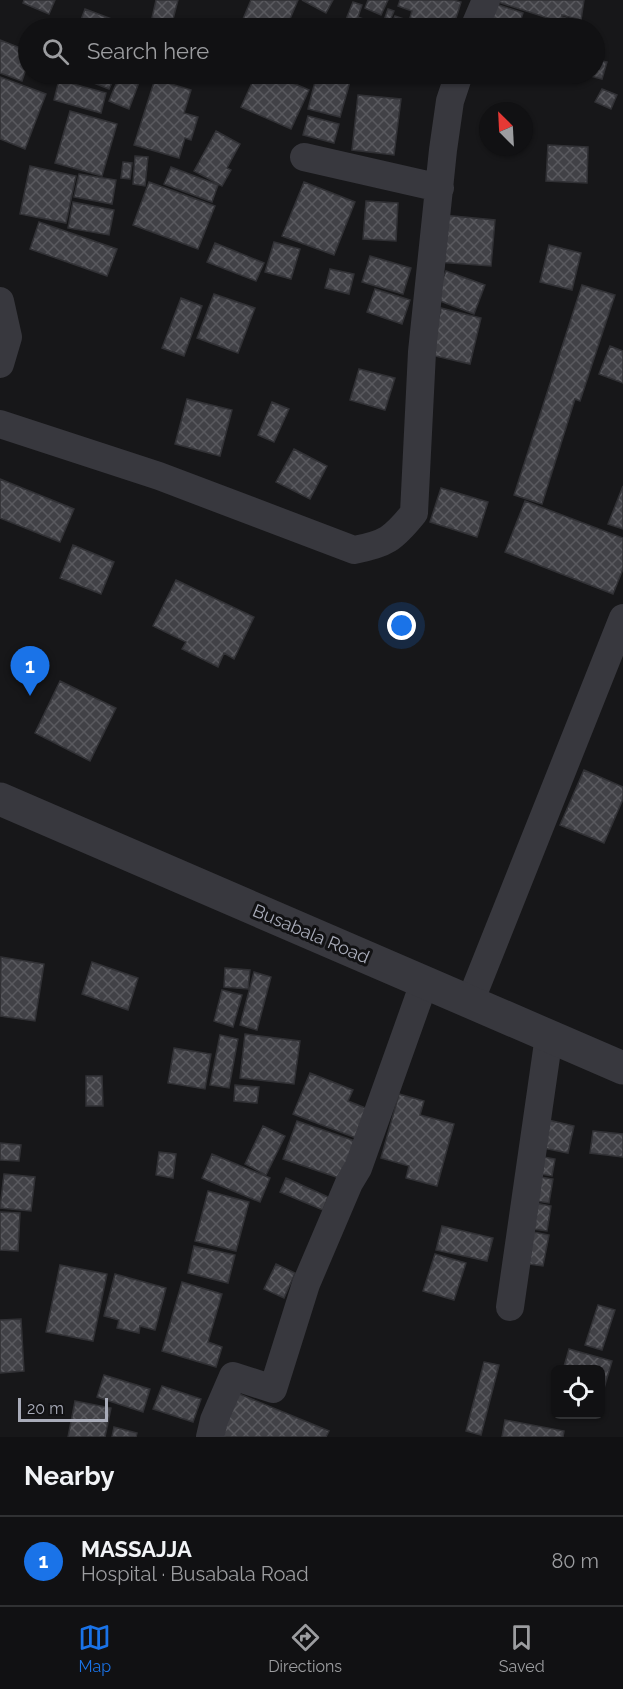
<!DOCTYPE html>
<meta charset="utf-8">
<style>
:root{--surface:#111113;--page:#1a1a1c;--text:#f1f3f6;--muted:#9c9da0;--line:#303133;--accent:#1a73e8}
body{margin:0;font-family:Raleway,sans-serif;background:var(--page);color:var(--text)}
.controls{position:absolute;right:18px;bottom:18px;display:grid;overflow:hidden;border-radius:9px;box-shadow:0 2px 4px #0004}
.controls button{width:54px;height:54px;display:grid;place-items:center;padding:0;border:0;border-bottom:2px solid var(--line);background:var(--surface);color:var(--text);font:30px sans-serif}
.compass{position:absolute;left:479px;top:102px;width:54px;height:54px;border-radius:50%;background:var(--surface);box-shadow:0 2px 4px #0004;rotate:336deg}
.scale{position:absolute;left:18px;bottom:15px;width:90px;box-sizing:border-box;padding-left:6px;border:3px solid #a9acb9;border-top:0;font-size:16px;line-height:21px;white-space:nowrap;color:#a9acb9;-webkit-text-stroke:4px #121214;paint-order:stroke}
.you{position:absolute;left:402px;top:626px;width:21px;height:21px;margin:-15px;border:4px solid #fff;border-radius:50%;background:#1a73e8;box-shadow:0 0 0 9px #1a73e833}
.badge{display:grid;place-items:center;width:39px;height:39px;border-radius:50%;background:var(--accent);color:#fff;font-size:20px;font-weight:700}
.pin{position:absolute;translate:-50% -50px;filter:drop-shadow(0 2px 3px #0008)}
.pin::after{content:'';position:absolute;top:32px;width:21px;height:18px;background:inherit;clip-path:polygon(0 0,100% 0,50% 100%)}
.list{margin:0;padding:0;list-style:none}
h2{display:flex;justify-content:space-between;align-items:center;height:78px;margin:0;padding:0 24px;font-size:26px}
h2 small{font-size:20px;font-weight:400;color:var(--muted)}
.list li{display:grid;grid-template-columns:39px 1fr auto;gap:18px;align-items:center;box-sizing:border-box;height:90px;padding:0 24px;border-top:2px solid var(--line)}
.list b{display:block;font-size:22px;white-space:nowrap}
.list p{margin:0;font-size:20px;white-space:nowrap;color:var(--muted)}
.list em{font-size:20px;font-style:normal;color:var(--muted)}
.icon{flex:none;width:33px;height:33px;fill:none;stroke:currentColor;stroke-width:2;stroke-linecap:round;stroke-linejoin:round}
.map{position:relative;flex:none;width:623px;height:1437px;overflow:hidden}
.search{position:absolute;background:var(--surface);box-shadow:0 2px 4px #0004;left:18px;right:18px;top:18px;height:66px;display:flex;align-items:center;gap:15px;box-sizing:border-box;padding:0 21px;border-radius:33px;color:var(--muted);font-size:22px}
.sheet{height:168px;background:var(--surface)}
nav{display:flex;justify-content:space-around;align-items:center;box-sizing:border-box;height:84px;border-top:2px solid var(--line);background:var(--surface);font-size:16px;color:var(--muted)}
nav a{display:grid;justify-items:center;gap:3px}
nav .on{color:var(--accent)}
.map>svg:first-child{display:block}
.building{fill:url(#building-cross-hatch);stroke:#313135;stroke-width:1.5}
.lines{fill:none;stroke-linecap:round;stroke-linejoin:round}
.minor{stroke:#38383e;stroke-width:28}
.tertiary{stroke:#38383e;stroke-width:33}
.labels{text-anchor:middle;stroke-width:6;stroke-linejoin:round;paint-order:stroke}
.street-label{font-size:18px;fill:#a9acb9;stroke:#121214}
</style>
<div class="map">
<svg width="623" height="1437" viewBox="0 0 623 1437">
<defs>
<pattern id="building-cross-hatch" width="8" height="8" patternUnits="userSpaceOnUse" patternTransform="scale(1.5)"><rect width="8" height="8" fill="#414146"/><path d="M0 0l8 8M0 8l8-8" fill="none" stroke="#5a5a5f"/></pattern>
</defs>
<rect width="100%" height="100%" fill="#171719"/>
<path class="building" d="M24,0H55L49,14L23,3Z
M156,0H178L172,23L152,18Z
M251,0H298L287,26L283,24L281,28H267L243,19Z
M302,0H333L326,13Z
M368,0H388L381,15L365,8Z
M400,0H453L461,2L453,28H433L409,21L412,11L398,6Z
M499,0H584L581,20L562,15V17L577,21L576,27L498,2Z
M353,2L362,5L358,17L382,26L388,9L394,11L387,28H363L345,22Z
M493,3L523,13L518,28H485Z
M85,9L130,26L129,28H78Z
M395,16L404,19L401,28H390Z
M293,22L311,28H291Z
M403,23L421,28H402Z
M0,40L28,51V63L22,81L0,73Z
M594,59L607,62L602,79L583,74H594Z
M71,74H116L109,89Z
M120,74H131L141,77L129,109L109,101Z
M256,74H272L309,90L291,129L241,107Z
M289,74H313L310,81Z
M317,74H335L351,78L340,117L308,109Z
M0,77L46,94L25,149L0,139Z
M155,79L191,90L184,113L198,117L191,140L185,138L179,158L134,145Z
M59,80L106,93L101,113L54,100Z
M602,89L617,95L611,109L595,102Z
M358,95L401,99L394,155L352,150Z
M70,111L117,124L102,176L55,163Z
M308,116L339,124L334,143L303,135Z
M216,131L240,144L227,168L231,170L222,186L194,171Z
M548,145L588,147L587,183L546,181Z
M135,156L148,157L145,186L133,184Z
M123,162L132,163L130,179L121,178Z
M30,166L76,176L66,223L20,214Z
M171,167L218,185L212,202L164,184Z
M79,174L116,180L112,204L74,197Z
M149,182L215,206L198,249L133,225Z
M304,182L355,202L334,255L282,236Z
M366,201L398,203L396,241L363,239Z
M73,202L114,210L109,235L68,228Z
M443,215L495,220L491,266L438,262Z
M39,222L117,249L107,276L30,249Z
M274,242L300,249L291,279L265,272Z
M215,243L264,263L256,281L207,262Z
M549,245L581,253L572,290L540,282Z
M370,256L411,268L403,294L362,282Z
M330,269L354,274L349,294L325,288Z
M446,271L485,285L474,314L435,299Z
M582,285L615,295L580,401L575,399L542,504L514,495Z
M375,289L410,300L402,324L367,312Z
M214,294L255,308L238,353L197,338Z
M181,298L202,306L184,356L162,348Z
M441,308L481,318L470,364L431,355Z
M610,346L623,351V383L599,374Z
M359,369L395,378L385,410L350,400Z
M187,399L232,410L220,456L175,444Z
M272,402L289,409L274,442L258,435Z
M294,449L327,466L310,499L276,482Z
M0,479L74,509L60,542L0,518Z
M623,486V529L608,524Z
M441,488L488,502L477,537L430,522Z
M525,501L623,538V569L613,594L505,552Z
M73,545L114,562L101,594L60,578Z
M176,580L254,617L234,659L224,653L218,667L182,649L186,642L153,626Z
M60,681L116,708L90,761L35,733Z
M584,770L623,787V799L604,843L560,825Z
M1,957L44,964L35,1021L0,1016Z
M92,962L138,978L128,1010L82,994Z
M225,968L250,970L248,989L224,987Z
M254,972L271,977L257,1030L240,1025Z
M222,990L242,995L233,1027L214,1021Z
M245,1034L300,1041L294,1084L240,1078Z
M220,1035L238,1039L229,1088L210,1085Z
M174,1048L211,1054L205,1089L168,1083Z
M310,1073L353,1090L348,1101L368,1109L356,1138L293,1114Z
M86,1076H102L103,1106H86Z
M235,1085L259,1087L257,1103L234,1101Z
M399,1094L424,1101L420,1115L454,1124L437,1186L406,1178L409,1166L381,1158Z
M544,1119L574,1126L568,1153L538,1147Z
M297,1121L355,1141L342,1179L283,1159Z
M263,1126L285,1136L266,1175L245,1164Z
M593,1131L623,1134V1157L590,1153Z
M0,1143L21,1145L19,1161L0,1160Z
M159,1152L176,1154L173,1178L156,1175Z
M212,1154L270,1178L260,1202L202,1178Z
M538,1156L555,1159L552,1176L534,1173Z
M4,1174L35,1177L31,1211L0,1208Z
M534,1176L553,1179L549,1203L530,1200Z
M286,1178L328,1197L323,1210L280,1192Z
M208,1191L249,1202L236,1251L195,1241Z
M530,1202L551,1206L547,1231L526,1228Z
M0,1212L20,1213L18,1251L0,1250Z
M442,1226L493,1238L487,1261L436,1250Z
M528,1231L549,1235L543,1266L522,1263Z
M194,1246L235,1255L228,1283L188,1273Z
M435,1254L466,1263L454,1300L423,1291Z
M276,1264L295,1273L284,1298L264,1289Z
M60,1265L107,1274L93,1341L46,1332Z
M115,1274L166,1288L155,1330L140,1326L139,1333L117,1328L119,1320L104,1316Z
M182,1282L222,1294L208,1342L222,1347L216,1367L162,1351Z
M598,1305L615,1310L602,1350L585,1345Z
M21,1319L24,1371L0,1373V1320Z
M569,1349L612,1361L600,1402V1370H563Z
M484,1362L499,1365L481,1435L466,1431Z
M104,1375L150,1389L143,1412L97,1397Z
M162,1386L201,1399L193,1422L153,1409Z
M237,1393L329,1431L326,1437H218Z
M75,1401L111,1408L105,1437H68Z
M505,1420L564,1431L563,1437H502Z
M114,1427L137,1433L136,1437H112Z"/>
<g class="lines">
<path class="minor" d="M474,28L486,0
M304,157L440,188
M0,301L8,337L0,364
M0,424L159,476L354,550C386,544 393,539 414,513L422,352L443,150L450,101L459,74
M470,1002L623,618
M510,1307L549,1036
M210,1437L214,1420L233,1376L273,1389L306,1284L349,1183L358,1168L424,983"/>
<path class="tertiary" d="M0,799L623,1068"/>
</g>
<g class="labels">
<g class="street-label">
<text transform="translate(311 934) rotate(23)" y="6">Busabala Road</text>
</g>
</g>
</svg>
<div class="controls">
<button><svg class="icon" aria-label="locate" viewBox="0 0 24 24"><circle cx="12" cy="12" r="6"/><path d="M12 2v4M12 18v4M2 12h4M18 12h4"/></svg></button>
</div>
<svg class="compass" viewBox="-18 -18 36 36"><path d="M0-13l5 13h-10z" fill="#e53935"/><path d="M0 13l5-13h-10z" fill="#9c9da0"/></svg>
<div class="scale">20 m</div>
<div class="you"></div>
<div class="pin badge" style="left:30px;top:696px">1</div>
<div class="search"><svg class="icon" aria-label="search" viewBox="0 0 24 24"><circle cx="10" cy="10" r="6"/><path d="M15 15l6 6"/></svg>Search here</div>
</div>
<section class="sheet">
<h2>Nearby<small></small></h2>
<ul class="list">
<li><span class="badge">1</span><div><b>MASSAJJA</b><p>Hospital · Busabala Road</p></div><em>80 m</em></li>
</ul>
</section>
<nav>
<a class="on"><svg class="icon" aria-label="map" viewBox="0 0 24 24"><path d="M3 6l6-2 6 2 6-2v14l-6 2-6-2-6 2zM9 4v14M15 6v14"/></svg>Map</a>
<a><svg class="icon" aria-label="directions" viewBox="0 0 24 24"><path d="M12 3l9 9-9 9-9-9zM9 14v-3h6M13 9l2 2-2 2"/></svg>Directions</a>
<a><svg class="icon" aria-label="saved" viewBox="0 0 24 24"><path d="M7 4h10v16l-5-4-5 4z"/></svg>Saved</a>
</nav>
